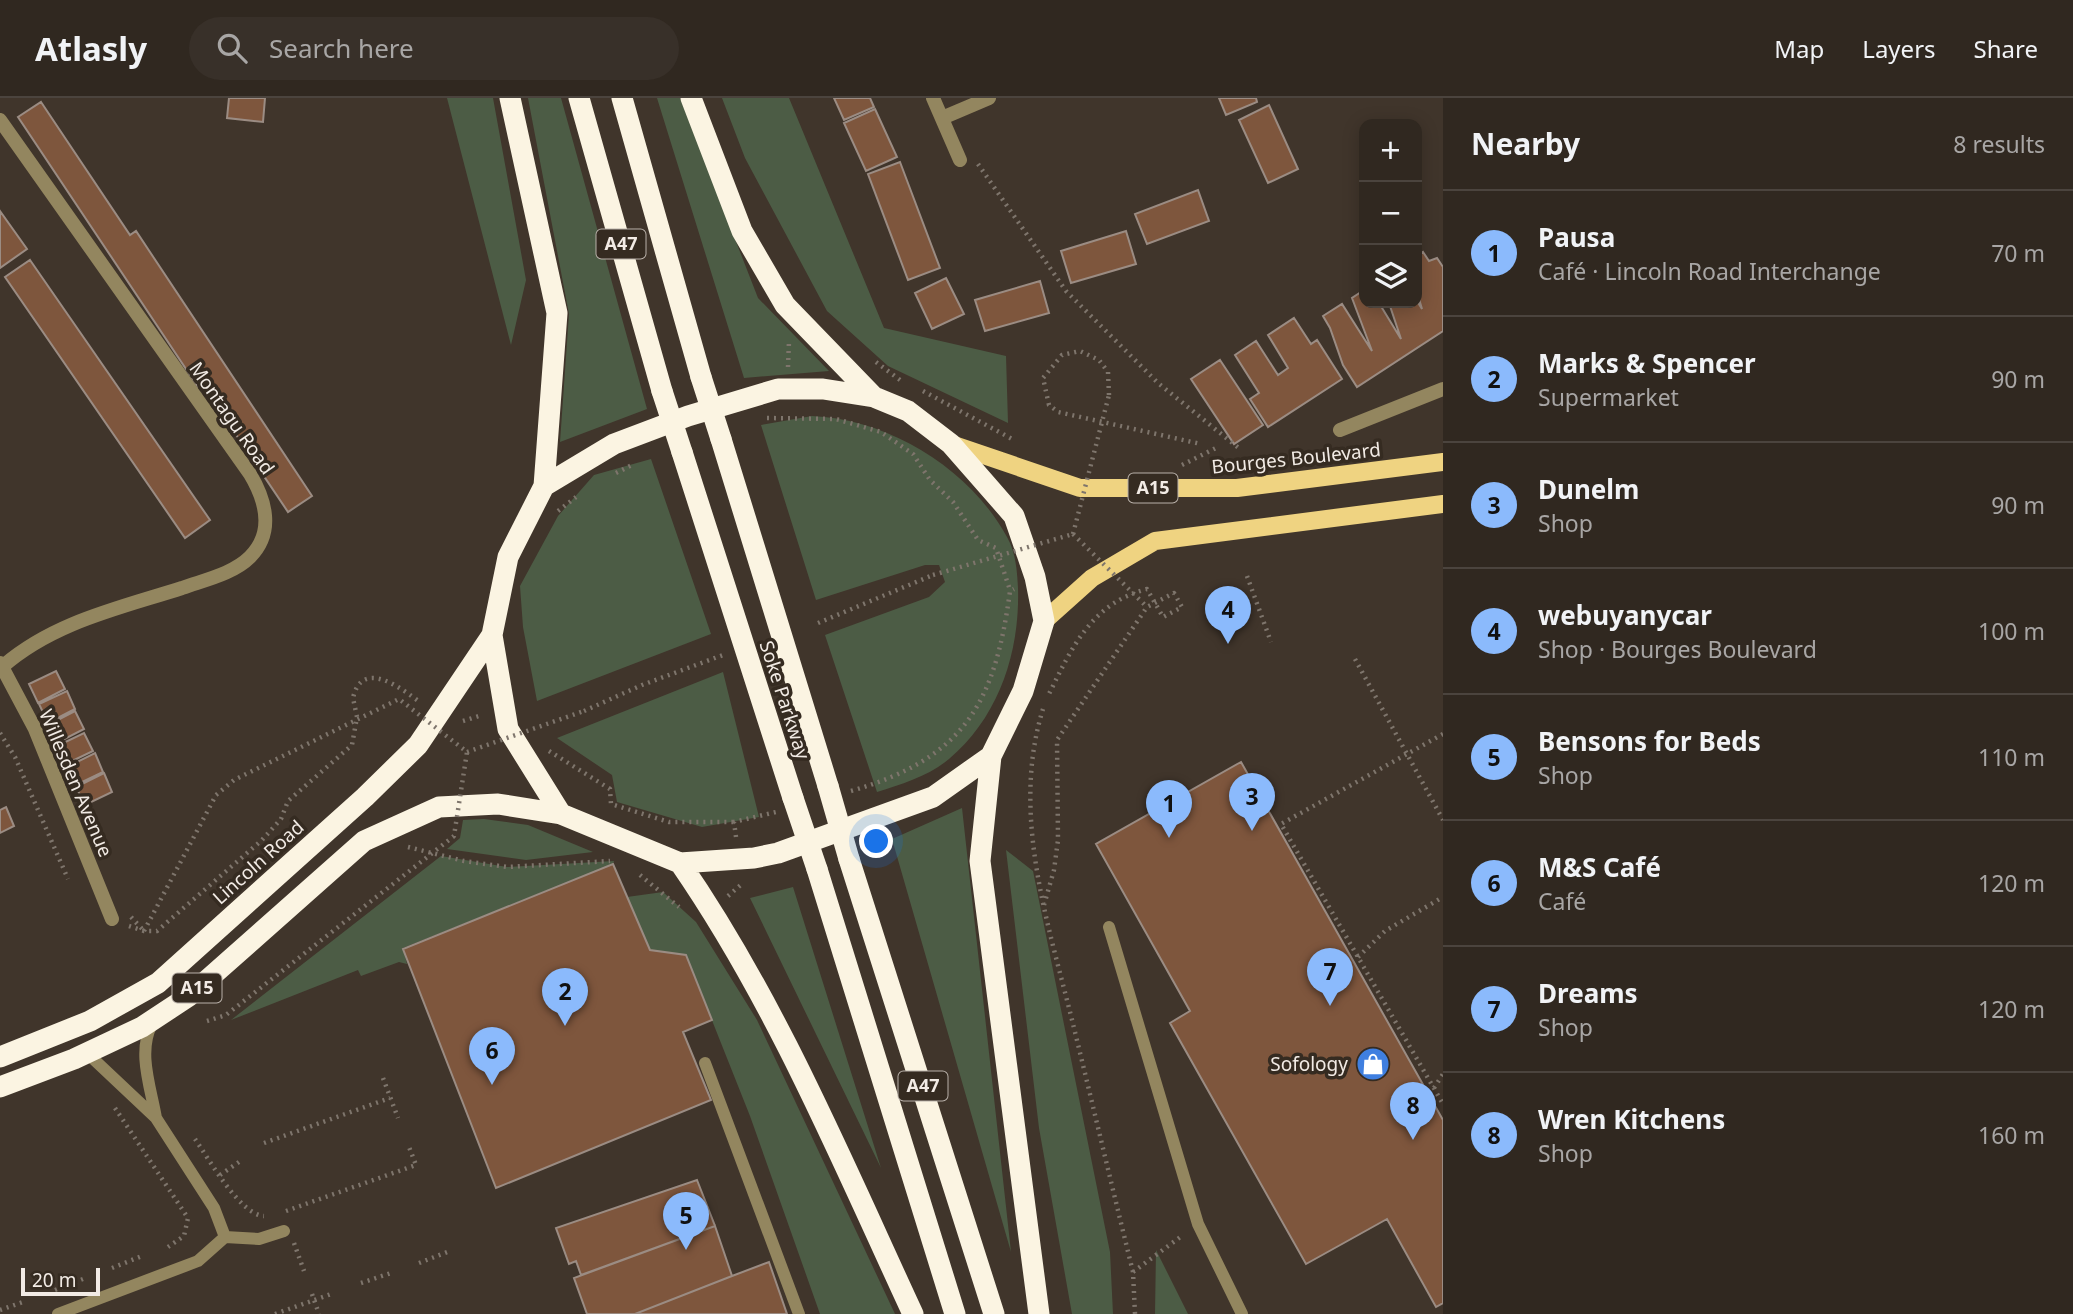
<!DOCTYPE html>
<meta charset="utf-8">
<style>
:root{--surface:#302820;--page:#383029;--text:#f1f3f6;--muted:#a8a6a5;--line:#4b443e;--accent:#8bbafc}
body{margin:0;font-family:"Noto Sans",sans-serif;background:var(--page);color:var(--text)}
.controls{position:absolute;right:21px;top:21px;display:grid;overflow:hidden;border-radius:14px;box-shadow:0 4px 18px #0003}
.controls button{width:63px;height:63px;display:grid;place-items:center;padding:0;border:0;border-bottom:2px solid var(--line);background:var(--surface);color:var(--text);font:35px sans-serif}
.scale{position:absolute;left:21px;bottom:18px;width:79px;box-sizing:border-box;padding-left:7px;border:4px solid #f2ebe5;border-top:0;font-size:19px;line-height:24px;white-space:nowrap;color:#f2ebe5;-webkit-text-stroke:5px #352b21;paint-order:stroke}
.you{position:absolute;left:877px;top:744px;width:24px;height:24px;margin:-18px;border:5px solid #fff;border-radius:50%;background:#1a73e8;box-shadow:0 0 0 10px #1a73e833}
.badge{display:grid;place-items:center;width:46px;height:46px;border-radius:50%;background:var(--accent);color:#111;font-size:23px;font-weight:700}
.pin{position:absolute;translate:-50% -58px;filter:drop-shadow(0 2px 4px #0008)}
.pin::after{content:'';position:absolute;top:37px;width:24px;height:21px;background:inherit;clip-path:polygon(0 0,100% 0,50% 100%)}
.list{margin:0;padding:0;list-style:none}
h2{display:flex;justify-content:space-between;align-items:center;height:91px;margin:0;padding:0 28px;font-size:30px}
h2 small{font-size:23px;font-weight:400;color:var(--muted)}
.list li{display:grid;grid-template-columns:46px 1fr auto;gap:21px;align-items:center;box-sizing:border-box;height:126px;padding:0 28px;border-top:2px solid var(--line)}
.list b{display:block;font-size:26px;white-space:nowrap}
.list p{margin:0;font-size:23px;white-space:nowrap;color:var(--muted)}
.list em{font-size:23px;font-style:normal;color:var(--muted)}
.icon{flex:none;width:38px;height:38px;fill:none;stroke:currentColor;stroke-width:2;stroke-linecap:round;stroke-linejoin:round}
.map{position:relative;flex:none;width:1443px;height:1216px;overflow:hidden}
header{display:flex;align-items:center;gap:42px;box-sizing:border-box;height:98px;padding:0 35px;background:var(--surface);border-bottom:2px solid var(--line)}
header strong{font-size:33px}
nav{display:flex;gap:38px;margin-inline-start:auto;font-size:24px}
.search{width:490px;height:63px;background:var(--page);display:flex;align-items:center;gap:18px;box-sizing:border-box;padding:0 24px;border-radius:38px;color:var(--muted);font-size:26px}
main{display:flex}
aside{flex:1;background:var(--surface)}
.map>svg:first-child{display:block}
.green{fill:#4c5c45}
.building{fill:#7e563d;stroke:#9b8c83;stroke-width:2}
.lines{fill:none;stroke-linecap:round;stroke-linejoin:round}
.path{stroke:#7e756c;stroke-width:4.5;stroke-dasharray:2 5;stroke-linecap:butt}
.lane{stroke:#93865f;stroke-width:12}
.street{stroke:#93865f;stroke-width:14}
.primary{stroke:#efd381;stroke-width:18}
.highway{stroke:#fbf4e2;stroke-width:21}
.path-bridge{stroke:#7e756c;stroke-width:4.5;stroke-dasharray:2 5;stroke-linecap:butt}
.highway-bridge{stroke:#fbf4e2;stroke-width:21}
.labels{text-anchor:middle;stroke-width:7;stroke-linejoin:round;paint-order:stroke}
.shield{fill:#352b21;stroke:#b9b1aa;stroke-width:2}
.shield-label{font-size:18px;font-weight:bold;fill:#f2ebe5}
.street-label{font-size:19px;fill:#f2ebe5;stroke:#352b21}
.poi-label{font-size:19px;fill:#f2ebe5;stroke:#352b21;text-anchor:end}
</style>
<header>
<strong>Atlasly</strong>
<div class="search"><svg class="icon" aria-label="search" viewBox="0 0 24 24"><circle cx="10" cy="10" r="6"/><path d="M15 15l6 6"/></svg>Search here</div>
<nav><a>Map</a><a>Layers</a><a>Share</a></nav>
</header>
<main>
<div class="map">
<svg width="1443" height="1216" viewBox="0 0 1443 1216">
<rect width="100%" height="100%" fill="#40352b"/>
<path class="green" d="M447,0H493L526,182L511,247Z
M528,0H561L647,311L560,344L569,216Z
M657,0H680L758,200L829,273L744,280Z
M722,0H789L884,230L1006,258L1008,325L888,268L827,213L745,60Z
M812,318C889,321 970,371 1007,439C1016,455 1017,473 1018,490C1020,554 999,619 949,661C929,678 902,686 877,694L825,537L929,499L945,484L939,467H925L816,502L761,327Z
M651,361L711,536L537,603L523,529L520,488L558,418L594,377Z
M723,574L759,719L702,729L617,704L612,677L557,640Z
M962,710L1011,1154L892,741Z
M484,721L528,727L593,754L526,762L447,751L460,740L463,722Z
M1006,752L1033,773L1110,1154L1113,1216H1072L1039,1030Z
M441,758L507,769L614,763L613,766L403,850L407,866L399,864L361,878L358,872L231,922Z
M793,789L881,1070L750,800Z
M663,794L696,824L757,922L895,1216H820L750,1018L686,857L650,852L627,799Z
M1156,1152L1188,1216H1155Z"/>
<path class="building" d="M229,0H265L263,24L227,20Z
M834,0H870L874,9L844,22Z
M1219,0H1256L1257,4L1226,17Z
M41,4L130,137L136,133L312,398L288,414L202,286L198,289L18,19Z
M1269,7L1298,71L1268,85L1239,22Z
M875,11L897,59L866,73L844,25Z
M900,64L940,170L908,182L868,76Z
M1198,92L1209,123L1147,146L1135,116Z
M0,113L27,151L0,170Z
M1126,133L1136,166L1071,185L1061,153Z
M1423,154L1429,163L1437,160L1443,169V233L1357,289L1343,267L1330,230L1323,218L1342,206L1372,253L1352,200L1364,192V205H1379L1401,241L1389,205L1417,203L1422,211L1417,194V158Z
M30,162L210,422L185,440L5,179Z
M946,180L964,216L932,231L915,195Z
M1040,183L1049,215L985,233L975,202Z
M1294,220L1311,246L1317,242L1342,281L1268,329L1250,301L1259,295L1235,257L1256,243L1278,277L1288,270L1268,237Z
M1220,262L1263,327L1234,346L1191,281Z
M56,573L65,591L38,605L29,586Z
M67,593L75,611L48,625L39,606Z
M75,613L84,631L57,645L48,627Z
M84,635L93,653L66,666L57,648Z
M95,655L103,674L76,687L67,669Z
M1241,664L1443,1022V1205L1436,1209L1387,1121L1306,1166L1170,925L1190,913L1096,746Z
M104,675L112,694L85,707L76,689Z
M6,709L14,728L0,735V712Z
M613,766L650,852L686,857L712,922L683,934L711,1002L496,1090L403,851Z
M697,1082L715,1128L581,1177L576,1163L569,1166L556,1130Z
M715,1128L732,1178L635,1216H587L574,1180Z
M769,1164L787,1216H635L732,1178Z"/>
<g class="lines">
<path class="path" d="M978,66L1066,193L1158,285L1240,351
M876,264L900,282
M788,269L789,243
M923,293L1014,342
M1109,297L1108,274L1099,262L1080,253L1062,257L1043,280L1049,307L1058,314L1201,346
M767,320L836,321L881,334L913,356L930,382L953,404L978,442L996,450L1010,492
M1182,367L1218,349
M616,375L634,366
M558,413L576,399
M1247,478L1271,544
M818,525L933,477
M1355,561L1443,722
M1043,611C1010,717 1049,827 1074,930C1094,1012 1113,1093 1133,1174L1135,1216
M584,613L642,587L723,557
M463,623L482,617
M0,635L15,659L68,781
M1443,636L1281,726L1443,1006
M549,653L610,691L611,706L669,724H734
M851,693C965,660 995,605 1010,493L1014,491
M736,739L734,724L776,714
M408,749L464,763L507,769L610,763
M640,777L679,809
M728,798L743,785
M1044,807L1054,772L1058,742L1057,642L1147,509L1174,495L1182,509L1163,519L1147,491C1092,505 1072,549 1049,596
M131,819L144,833
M129,828L144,833H157L262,742L281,721L288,703L352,647L357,619L353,600C362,560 401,590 421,605
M1358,859L1385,833L1443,799
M383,980L398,1020
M1434,990L1443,976
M115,1010L188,1120L184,1138L168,1149
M195,1041C209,1061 240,1117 264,1118
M264,1045L390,1000
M220,1077L239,1064
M286,1113L416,1067L409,1049
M294,1145L304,1173
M419,1165L450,1153
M112,1170L142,1158
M1133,1174L1183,1137
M361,1185L394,1174
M55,1192L83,1181
M312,1196L319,1216
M0,1212L26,1203
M275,1216L334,1195"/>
<path class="lane" d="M1109,829L1198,1126L1242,1216
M87,955L156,1020C151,990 137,954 152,926
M705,965L799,1216
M156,1020L214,1110L225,1139
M58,1216L198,1163L225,1139L259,1141L284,1133"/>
<path class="street" d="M933,0L960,62
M942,20L989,0
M0,22L250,376C265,401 275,434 250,459C233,476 204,482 182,490C120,510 53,524 2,569
M1340,332L1443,291
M0,565L35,631L112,821"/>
<path class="primary" d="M951,346L1080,390H1237L1443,364
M1044,523L1092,480L1155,443L1443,406"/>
<path class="highway" d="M510,0L557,215L544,388
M579,0L662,293
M622,0L701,279
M691,0L742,133L785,207L874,299
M778,291H823L874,299L908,313L951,346L1014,418L1035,479L1044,523L1023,593L991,658L933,699L778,755L754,760L680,765L561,716L508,631L492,537L508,459L544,388L614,346L688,318Z
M721,341L828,688
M682,354L793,700
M991,658L980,763L1039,1216
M849,761L994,1216
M680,765C776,904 842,1063 913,1216
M817,771L955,1216
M0,959L90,923L158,885L365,699L418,647L492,537
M0,989L74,961L142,929L189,898L364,743L439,709L498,706L561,716"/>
<path class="path-bridge" d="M1073,436L1109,297
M1073,436L1147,509
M933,477L1073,436
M467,654L584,613
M144,833L216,697L234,682L399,601L467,654
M207,923L226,917L454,738L467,654"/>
<path class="highway-bridge" d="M701,279L721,341
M662,293L682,354
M828,688L849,761
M793,700L817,771"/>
</g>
<defs>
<symbol id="shop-disc" viewBox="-11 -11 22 22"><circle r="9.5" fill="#3f7fe0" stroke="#352b21"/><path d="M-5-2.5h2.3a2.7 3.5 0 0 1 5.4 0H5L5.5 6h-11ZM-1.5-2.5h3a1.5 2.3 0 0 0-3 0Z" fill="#fff"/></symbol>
</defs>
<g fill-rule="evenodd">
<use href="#shop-disc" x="1354" y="947" width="38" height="38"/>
</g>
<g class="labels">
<g class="shield">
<rect x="596.5" y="131.5" width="49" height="29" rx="5"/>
<rect x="1128.5" y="375.5" width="49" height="29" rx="5"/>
<rect x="172.5" y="875.5" width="49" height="29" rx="5"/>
<rect x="898.5" y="973.5" width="49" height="29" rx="5"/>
</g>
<g class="shield-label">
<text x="621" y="152">A47</text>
<text x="1153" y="396">A15</text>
<text x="197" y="896">A15</text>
<text x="923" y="994">A47</text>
</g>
<g class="street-label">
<text transform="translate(232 320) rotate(55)" y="7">Montagu Road</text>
<text transform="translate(1296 360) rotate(-6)" y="7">Bourges Boulevard</text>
<text transform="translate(785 602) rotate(72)" y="7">Soke Parkway</text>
<text transform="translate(76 685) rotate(67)" y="7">Willesden Avenue</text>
<text transform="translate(258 764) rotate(-42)" y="7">Lincoln Road</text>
</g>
<g class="poi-label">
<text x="1348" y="973">Sofology</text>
</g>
</g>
</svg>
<div class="controls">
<button>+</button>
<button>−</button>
<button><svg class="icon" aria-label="layers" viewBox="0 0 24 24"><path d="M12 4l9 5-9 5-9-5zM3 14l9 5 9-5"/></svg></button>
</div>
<div class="scale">20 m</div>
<div class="you"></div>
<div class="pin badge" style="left:1169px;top:740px">1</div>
<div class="pin badge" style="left:565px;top:928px">2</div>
<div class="pin badge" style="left:1252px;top:733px">3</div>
<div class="pin badge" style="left:1228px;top:546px">4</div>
<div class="pin badge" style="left:686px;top:1152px">5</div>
<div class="pin badge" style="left:492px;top:987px">6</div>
<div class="pin badge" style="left:1330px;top:908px">7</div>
<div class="pin badge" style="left:1413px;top:1042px">8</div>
</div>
<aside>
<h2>Nearby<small>8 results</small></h2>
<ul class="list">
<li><span class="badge">1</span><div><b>Pausa</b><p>Café · Lincoln Road Interchange</p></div><em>70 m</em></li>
<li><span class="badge">2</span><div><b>Marks &amp; Spencer</b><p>Supermarket</p></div><em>90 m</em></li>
<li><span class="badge">3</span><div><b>Dunelm</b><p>Shop</p></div><em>90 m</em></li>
<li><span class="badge">4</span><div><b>webuyanycar</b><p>Shop · Bourges Boulevard</p></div><em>100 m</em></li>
<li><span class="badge">5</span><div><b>Bensons for Beds</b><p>Shop</p></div><em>110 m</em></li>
<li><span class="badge">6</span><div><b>M&amp;S Café</b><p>Café</p></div><em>120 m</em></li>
<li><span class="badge">7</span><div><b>Dreams</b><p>Shop</p></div><em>120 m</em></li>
<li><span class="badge">8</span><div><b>Wren Kitchens</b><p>Shop</p></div><em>160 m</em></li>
</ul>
</aside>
</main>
